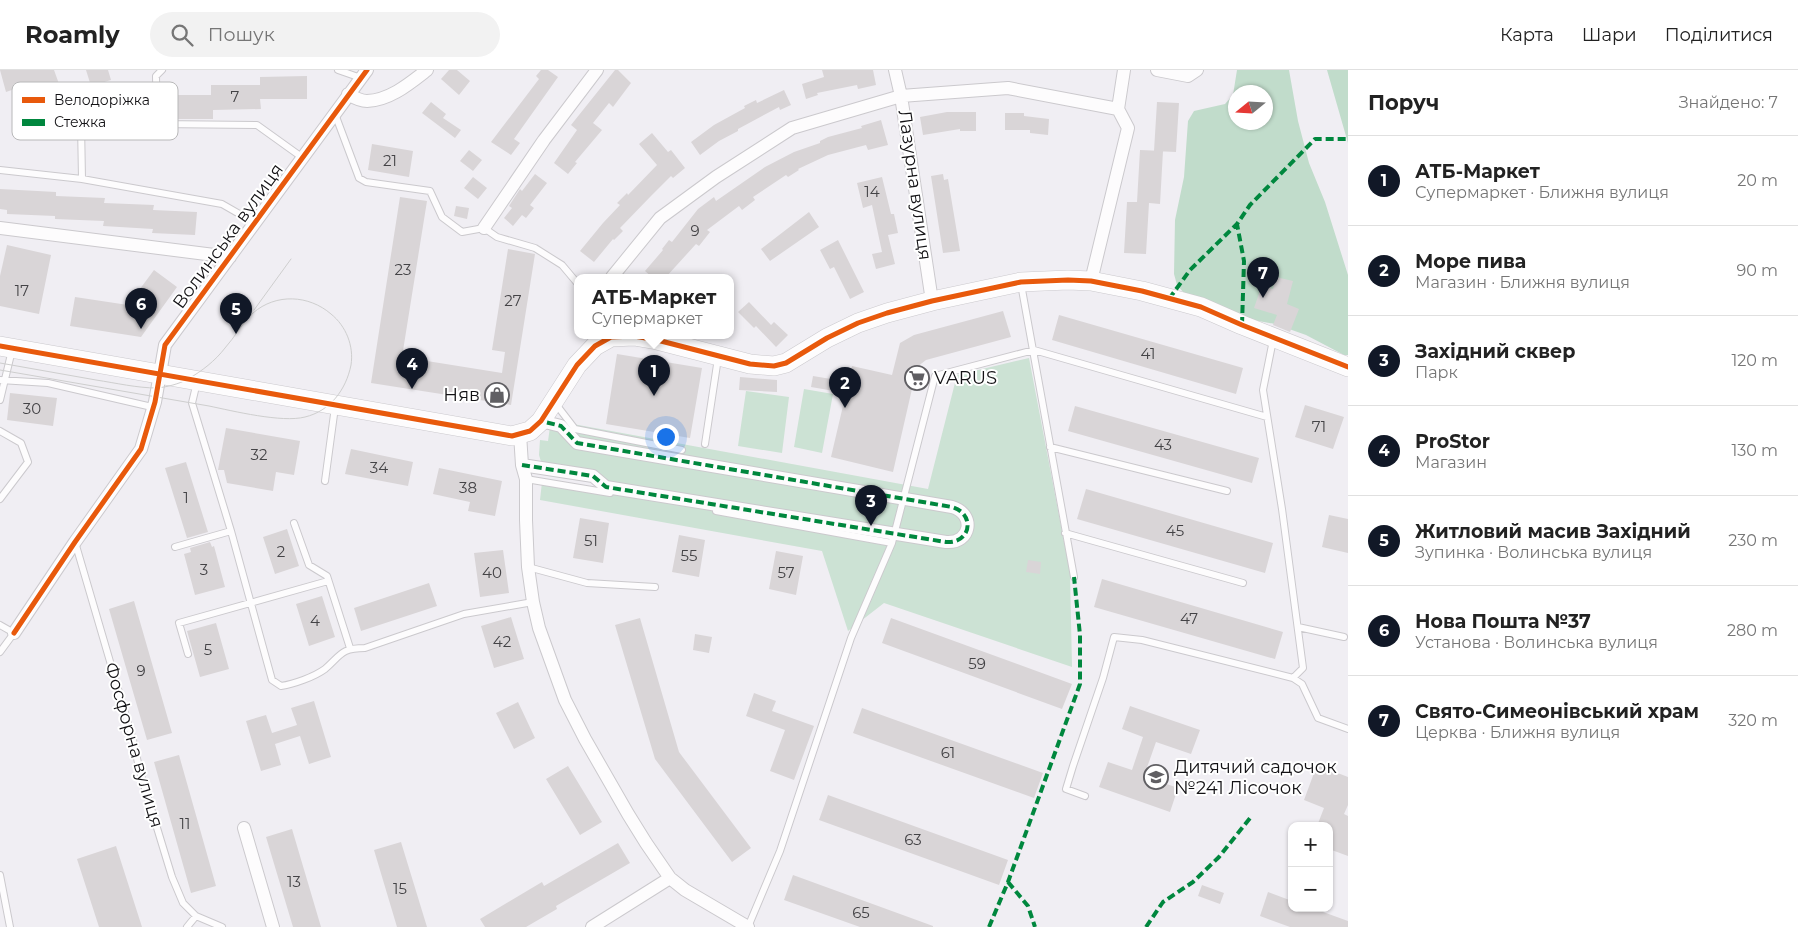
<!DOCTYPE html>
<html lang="uk">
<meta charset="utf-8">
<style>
:root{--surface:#fff;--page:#f2f2f2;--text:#222;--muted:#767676;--line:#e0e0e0;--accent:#111827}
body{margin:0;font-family:Montserrat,sans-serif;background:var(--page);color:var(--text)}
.controls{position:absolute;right:15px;bottom:15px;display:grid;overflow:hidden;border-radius:10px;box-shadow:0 1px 4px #0004}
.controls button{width:45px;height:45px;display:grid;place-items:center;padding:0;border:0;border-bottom:1px solid var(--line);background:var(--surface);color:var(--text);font:25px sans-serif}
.compass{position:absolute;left:1228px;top:15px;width:45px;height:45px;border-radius:50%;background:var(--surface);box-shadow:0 1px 4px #0004;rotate:252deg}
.you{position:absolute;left:665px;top:366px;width:18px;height:18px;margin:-12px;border:4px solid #fff;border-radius:50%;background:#1a73e8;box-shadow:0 0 0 8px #1a73e833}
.badge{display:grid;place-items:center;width:32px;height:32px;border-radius:50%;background:var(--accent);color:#fff;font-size:16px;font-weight:700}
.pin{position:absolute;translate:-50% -41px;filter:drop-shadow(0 1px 2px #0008)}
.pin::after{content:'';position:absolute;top:26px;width:18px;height:15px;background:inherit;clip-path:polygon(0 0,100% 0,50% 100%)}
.popup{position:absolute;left:574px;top:204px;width:160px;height:65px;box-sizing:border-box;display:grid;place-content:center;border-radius:10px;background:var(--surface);filter:drop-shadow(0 1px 4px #0005);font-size:16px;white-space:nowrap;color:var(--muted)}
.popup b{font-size:19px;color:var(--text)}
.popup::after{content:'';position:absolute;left:50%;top:100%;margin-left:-10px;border:10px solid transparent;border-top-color:var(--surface)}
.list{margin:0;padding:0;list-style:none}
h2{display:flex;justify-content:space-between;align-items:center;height:65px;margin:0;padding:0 20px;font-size:21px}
h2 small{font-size:16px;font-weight:400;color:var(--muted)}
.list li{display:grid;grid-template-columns:32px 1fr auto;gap:15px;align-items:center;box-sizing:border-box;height:90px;padding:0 20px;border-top:1px solid var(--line)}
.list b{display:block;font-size:19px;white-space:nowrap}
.list p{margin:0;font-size:16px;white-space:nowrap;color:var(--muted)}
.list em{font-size:16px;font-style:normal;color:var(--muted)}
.icon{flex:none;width:28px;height:28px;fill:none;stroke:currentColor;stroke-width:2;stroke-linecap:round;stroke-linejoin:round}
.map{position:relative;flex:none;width:1348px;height:857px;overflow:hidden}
header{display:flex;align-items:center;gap:30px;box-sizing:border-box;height:70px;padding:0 25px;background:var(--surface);border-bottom:1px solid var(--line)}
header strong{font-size:24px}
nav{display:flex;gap:28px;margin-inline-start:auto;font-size:18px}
.search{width:350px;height:45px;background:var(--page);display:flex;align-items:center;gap:12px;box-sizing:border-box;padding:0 18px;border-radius:28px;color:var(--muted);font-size:19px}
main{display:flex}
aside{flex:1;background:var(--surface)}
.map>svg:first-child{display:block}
.green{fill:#cce2d4}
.forest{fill:#c1dccb;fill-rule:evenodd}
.building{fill:#d9d5d7}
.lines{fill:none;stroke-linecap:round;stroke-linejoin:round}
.lane-casing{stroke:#cbc9cd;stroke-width:8}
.street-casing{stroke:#cbc9cd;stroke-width:14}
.secondary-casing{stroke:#cbc9cd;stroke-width:20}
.lane{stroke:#fdfcfd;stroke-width:6}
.street{stroke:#fdfcfd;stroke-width:12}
.secondary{stroke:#fdfcfd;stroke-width:19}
.tram{stroke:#cecece;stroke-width:1}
.quiet{stroke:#00873e;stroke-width:4;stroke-dasharray:8 4;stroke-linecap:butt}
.cycleway-casing{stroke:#fff;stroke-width:8}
.cycleway{stroke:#e8590c;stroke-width:5}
.labels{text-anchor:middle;stroke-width:4;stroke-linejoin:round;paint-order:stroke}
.number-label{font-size:15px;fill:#444346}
.street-label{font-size:18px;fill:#131215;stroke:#fff}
.poi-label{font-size:18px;fill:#131215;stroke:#fff;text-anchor:start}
.key{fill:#fff;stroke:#b8b8b9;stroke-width:1}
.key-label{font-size:14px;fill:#131215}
</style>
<header>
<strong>Roamly</strong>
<div class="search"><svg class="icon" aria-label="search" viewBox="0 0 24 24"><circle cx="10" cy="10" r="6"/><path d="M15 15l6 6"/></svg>Пошук</div>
<nav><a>Карта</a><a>Шари</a><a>Поділитися</a></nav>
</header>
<main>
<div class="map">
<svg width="1348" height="857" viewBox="0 0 1348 857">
<rect width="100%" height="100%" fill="#f0eef3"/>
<path class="green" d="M1029,288L1070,503L1072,597L884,533L848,561L822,481L540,430L542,412L604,422L606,417L542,395L539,385L540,370L548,371L551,350L928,419L957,305Z
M804,319L833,324L822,383L794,377Z
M746,321L789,327L782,383L738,376Z"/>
<path class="forest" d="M1237,0H1289L1298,51L1309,93L1325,132L1348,205V285H1344L1306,265L1275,254L1237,247L1184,223L1177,215L1174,204L1175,150L1184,107L1188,51L1194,41L1225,34L1233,25ZM1236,22H1266V52H1236Z
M1327,0H1348V73Z"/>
<path class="building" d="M0,0H54L63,25L38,33L32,13L6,22Z
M86,0H108L111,10L91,16Z
M449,0H457L470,11L459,25L441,9Z
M541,0H548L558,7L514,69L520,73L511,85L491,72L539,9L536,6Z
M615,0H618L631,13L613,37L609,33L593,53L602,60L575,92L577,93L568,104L554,93L577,60L571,55Z
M822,0H873L876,15L858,19L857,15L817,23L818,25L806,29L802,14L824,7Z
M307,6V29H260L261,39L213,40V49H162V25H211V15H260V7Z
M784,20L791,35L780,40L779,37L738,59V61L719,71L700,85L691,72L714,55L745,38L744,36L756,30L757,33Z
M431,32L446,44L443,48L461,60L455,68L422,43Z
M1157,32L1179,33L1176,82L1154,81Z
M947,42H976V61H960V59L923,65L920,47Z
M1005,43H1024V46L1049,49L1048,65L1030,63V60H1005Z
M881,50L888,75L868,80L866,75L828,85L798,99L799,100L788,107L786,105L753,127L755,130L742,140L739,136L707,160L710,162L699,176L696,174L666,207H652L645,201L663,180L662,179L669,170L672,172L698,139L714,127L716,131L765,97L794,82L820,73V71L828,67L862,58L861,56Z
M652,63L668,82L671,80L685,98L673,108L671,106L651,126L620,158L623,161L614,170L613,169L594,192L580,181L603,153L620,135L617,133L627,123L628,125L657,95L639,74Z
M372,74L413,81L409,107L368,100Z
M469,80L482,90L473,101L460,91Z
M1140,80L1163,81L1160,134L1149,133L1146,184L1124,183L1127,132H1137Z
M535,104L547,113L530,135L534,138L526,148L522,145L513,156L504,148L512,138L509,136L520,119L522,121Z
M943,104L944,110L948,109L960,181L943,183L931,106Z
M473,107L487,118L478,129L464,118Z
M882,107L891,144H894L898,163L888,165L895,194L876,199L872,184L882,182L872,135L863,138L857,113Z
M0,119L56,122V126L105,128L104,133L154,135L153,140L197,142L195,165L152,163L153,159L103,156L104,151L55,149V146L7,144V140L0,139Z
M400,127L427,131L402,287L502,303L505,282L492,280L508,179L535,184L511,335L371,313Z
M456,136L469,138L467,149L454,146Z
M809,142L819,157L770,191L761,179Z
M838,170L864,222L850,229L834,197L830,199L820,180Z
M7,175L51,185L39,244L0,236V206Z
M154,200L177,217L141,267L70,256L75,227L128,235Z
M1276,207L1293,211L1287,234L1299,239L1290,262L1273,255L1277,245L1254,238L1262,215L1273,219Z
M749,232L771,255L774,252L788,265L776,277L756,256L754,258L738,242Z
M1003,241L1011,267L926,290L917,297L893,402L831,387L846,323L811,317L813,306L849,312L852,296L892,305L900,273L914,265Z
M1059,245L1243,298L1236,324L1052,270Z
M617,284L702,298L690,368L606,354Z
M740,307L777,310V322L739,320Z
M10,323L57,328L53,356L7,350Z
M1305,335L1344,347L1333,379L1295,367Z
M1075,336L1259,388L1252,413L1068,361Z
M226,358L300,371L294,405L276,402L273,421L227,413L224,400H218Z
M351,379L413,392L408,416L345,404Z
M186,392L208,462L187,468L165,398Z
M439,398L502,411L495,446L468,441L470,432L433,424Z
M1086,419L1273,473L1265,503L1077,449Z
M1329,445L1348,449V483L1322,477Z
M580,448L609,453L603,493L573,488Z
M287,459L299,496L275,504L263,467Z
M679,465L705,470L699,507L672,502Z
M210,472L212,477L214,476L225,517L195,525L184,484L191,482L190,478Z
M503,480L509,523L480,527L474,483Z
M776,481L803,486L796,525L769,519Z
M1028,490L1041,492L1040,504L1026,502Z
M1102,509L1283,562L1275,589L1094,537Z
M429,513L437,536L361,561L354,538Z
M322,526L335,567L309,576L296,534Z
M134,531L172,663L147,670L109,539Z
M511,547L524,589L494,598L481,556Z
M640,548L679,682L751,778L732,792L655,689L615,555Z
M891,548L1072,614L1062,639L882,573Z
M216,553L229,599L200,607L187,561Z
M695,564L712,567L709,583L693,580Z
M754,623L776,631L772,641L814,656L794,710L770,701L785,660L746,646Z
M314,631L331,687L309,694L300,666L275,674L281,695L261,701L246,651L266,645L272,663L297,655L291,638Z
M518,632L535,668L514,679L496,643Z
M1130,636L1200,660L1191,684L1156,672L1144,706L1178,718L1170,742L1099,717L1108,692L1132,700L1143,667L1122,659Z
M862,638L1043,703L1034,728L853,663Z
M179,685L216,816L191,823L154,692Z
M1317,695L1348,707V735L1344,744L1348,746V786L1329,779V756H1317L1324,738L1304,730Z
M568,696L602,752L580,765L546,709Z
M828,725L1008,790L999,815L819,750Z
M292,759L321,857H293L266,767Z
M401,772L427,857H397L374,780Z
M618,773L630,793L556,836L557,839L526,857H485L480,849L542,812L544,816Z
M116,776L142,857H99L77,789Z
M793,805L933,856V857H860L784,830Z
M1202,815L1224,823L1220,834L1198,826Z
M1268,822L1292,831V838H1312L1348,851V857H1290L1260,846Z"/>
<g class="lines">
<defs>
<path id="lane" d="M162,0L156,6L157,54L257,55L303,88
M338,0L361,8
M75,33L81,54L82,109
M335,44L359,108L366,112L430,121L442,147L462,162L484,158L497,167L535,178L562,195L578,214
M81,54H115
M0,100L82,109L222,134L255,153
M1021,214L1074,507
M1273,270L1263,320L1282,439L1303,598L1293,608
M0,310L48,313L152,337
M197,312L192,333L231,461L272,610L281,616C294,614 314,607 325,599C341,585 341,578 365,578L464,544L533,532
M0,330L12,280
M555,333L575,359L682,380
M0,361L21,373L28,392L0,429
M705,374L718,288
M1050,377L1227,421
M526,409L610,423
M325,411L335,337
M716,441L892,473
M294,453L309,495L327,506L350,578
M1065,463L1243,513
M75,472L133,670L140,702L172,807L183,833L196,846L222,857
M175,477L231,461
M528,497L587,513L655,517
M0,555L14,563L0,582
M1298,557L1344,567
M188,584L179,553L328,511
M1085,726L1066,719L1073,696L1103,608L1114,567L1142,570L1293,608L1302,614L1318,648L1348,659
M0,805L10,857
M187,857L196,846
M748,857L780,781L851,568L892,473L935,306L1034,280L1267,347"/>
<path id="street" d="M895,0L901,26L932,231
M1157,0L1188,6L1197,0
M348,24C353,27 361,31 367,31C390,30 409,14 427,0
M0,158L230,187
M484,158L544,70L597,0
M612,207L660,148L716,107L792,58L901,26L1008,18L1118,39
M1091,211L1128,58L1118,39L1124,0
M520,364L522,395L526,409V450L528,497L533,532L539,558L565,630L585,669L628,744L646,773L670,808L685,820L748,857
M522,395L593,406L606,417L946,472C971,474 976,444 952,437L577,373L561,356L541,351
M14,563L75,472L141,379L155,332L165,275L367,0
M244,758L273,857
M592,857L670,808"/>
<path id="secondary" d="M0,276L512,366L530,361L541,351L577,295L595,276L611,267L634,266L657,270L750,294L774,296L786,293L827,268L858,253L887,243L932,231L1021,212L1068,210L1091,211L1142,221L1201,237L1242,255L1348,297"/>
</defs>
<use href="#lane" class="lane-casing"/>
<use href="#street" class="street-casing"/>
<use href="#secondary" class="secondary-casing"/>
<use href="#lane" class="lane"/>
<use href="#street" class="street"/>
<use href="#secondary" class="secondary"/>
<path class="tram" d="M254,240L291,189
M0,293C32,299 64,304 96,310C116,313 137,318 157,318C167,317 179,314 188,309C202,301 215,291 225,278C235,267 242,253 253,243C276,223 309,225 331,244C346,256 354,276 351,295C346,320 330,341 305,347C282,353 233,341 209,336C139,324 70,312 0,300"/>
<path class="quiet" d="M1169,229L1190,200L1237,154
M1242,255L1244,191L1237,154L1250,135L1315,69H1348
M522,395L593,406L606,417L946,472C971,474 976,444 952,437L577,373L561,356L541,351
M1008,812L1028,836L1035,857
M989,857L1008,812L1080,614V565L1074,507
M1146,857L1163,832L1193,812L1219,787L1250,748"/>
<defs>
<path id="cycleway" d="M0,276L512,366L530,361L541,351L577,295L595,276L611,267L634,266L657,270L750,294L774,296L786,293L827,268L858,253L887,243L932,231L1021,212L1068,210L1091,211L1142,221L1201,237L1242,255L1348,297
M14,563L75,472L141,379L155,332L165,275L367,0"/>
</defs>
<use href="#cycleway" class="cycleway-casing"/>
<use href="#cycleway" class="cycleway"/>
</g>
<defs>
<symbol id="supermarket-ring" viewBox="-11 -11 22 22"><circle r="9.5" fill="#fff" stroke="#605f63" stroke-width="1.5"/><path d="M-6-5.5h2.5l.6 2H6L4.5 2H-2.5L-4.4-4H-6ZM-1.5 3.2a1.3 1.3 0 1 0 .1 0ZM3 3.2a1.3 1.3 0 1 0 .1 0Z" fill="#605f63"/></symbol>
<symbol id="shop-ring" viewBox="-11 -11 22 22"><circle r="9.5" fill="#fff" stroke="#605f63" stroke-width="1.5"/><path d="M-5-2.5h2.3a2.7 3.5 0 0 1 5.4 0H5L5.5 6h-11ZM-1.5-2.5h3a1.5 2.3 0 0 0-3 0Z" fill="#605f63"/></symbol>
<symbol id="school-ring" viewBox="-11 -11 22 22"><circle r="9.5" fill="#fff" stroke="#605f63" stroke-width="1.5"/><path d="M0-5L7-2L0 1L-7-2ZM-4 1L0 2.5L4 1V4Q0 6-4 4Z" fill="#605f63"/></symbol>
</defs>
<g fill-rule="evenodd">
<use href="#supermarket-ring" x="903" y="294" width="28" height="28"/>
<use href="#shop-ring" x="483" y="311" width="28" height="28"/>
<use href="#school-ring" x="1142" y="693" width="28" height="28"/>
</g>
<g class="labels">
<g class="number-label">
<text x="235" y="32">7</text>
<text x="390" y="96">21</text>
<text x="872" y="127">14</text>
<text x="695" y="166">9</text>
<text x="403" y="205">23</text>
<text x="22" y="226">17</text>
<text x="513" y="236">27</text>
<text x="1148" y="289">41</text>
<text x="32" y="344">30</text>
<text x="1319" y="362">71</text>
<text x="1163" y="380">43</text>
<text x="259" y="390">32</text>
<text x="379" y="403">34</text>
<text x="468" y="423">38</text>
<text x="186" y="433">1</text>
<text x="1175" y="466">45</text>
<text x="591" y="476">51</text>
<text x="281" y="487">2</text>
<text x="689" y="491">55</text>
<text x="204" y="505">3</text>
<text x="492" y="508">40</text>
<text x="786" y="508">57</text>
<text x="1189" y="554">47</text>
<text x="315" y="556">4</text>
<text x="502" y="577">42</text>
<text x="208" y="585">5</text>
<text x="977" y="599">59</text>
<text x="141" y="606">9</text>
<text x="948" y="688">61</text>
<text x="185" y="759">11</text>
<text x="913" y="775">63</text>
<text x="294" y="817">13</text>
<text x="400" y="824">15</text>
<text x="861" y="848">65</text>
</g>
<g class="street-label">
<text transform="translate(915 115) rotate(82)" y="6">Лазурна вулиця</text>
<text transform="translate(228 166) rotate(-54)" y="6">Волинська вулиця</text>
<text transform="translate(134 675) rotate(74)" y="6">Фосфорна вулиця</text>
</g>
<g class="poi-label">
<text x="934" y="314">VARUS</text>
<text x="480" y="331" text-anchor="end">Няв</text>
<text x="1174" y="703">Дитячий садочок<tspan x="1174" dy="21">№241 Лісочок</tspan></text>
</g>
</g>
<rect x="12" y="12" width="166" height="58" rx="8" class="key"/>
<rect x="22" y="27" width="23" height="6" fill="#e8590c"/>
<rect x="22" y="49" width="23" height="7" fill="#00873e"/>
<g class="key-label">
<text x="54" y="35">Велодоріжка</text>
<text x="54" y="57">Стежка</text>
</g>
</svg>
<div class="controls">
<button>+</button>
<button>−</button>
</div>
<svg class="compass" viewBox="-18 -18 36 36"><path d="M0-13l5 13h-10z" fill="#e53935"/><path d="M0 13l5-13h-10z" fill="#767676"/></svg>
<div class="you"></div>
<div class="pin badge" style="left:654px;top:326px">1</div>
<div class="popup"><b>АТБ-Маркет</b>Супермаркет</div>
<div class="pin badge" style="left:845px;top:338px">2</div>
<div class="pin badge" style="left:871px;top:456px">3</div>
<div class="pin badge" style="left:412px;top:319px">4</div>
<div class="pin badge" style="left:236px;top:264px">5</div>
<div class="pin badge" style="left:141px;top:259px">6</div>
<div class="pin badge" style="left:1263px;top:228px">7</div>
</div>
<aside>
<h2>Поруч<small>Знайдено: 7</small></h2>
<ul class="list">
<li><span class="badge">1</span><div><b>АТБ-Маркет</b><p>Супермаркет · Ближня вулиця</p></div><em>20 m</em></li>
<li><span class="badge">2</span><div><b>Море пива</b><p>Магазин · Ближня вулиця</p></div><em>90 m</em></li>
<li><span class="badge">3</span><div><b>Західний сквер</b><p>Парк</p></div><em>120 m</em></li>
<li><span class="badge">4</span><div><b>ProStor</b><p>Магазин</p></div><em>130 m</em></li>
<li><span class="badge">5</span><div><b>Житловий масив Західний</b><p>Зупинка · Волинська вулиця</p></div><em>230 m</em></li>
<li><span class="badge">6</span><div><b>Нова Пошта №37</b><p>Установа · Волинська вулиця</p></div><em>280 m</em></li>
<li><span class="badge">7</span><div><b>Свято-Симеонівський храм</b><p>Церква · Ближня вулиця</p></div><em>320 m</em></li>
</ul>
</aside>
</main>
